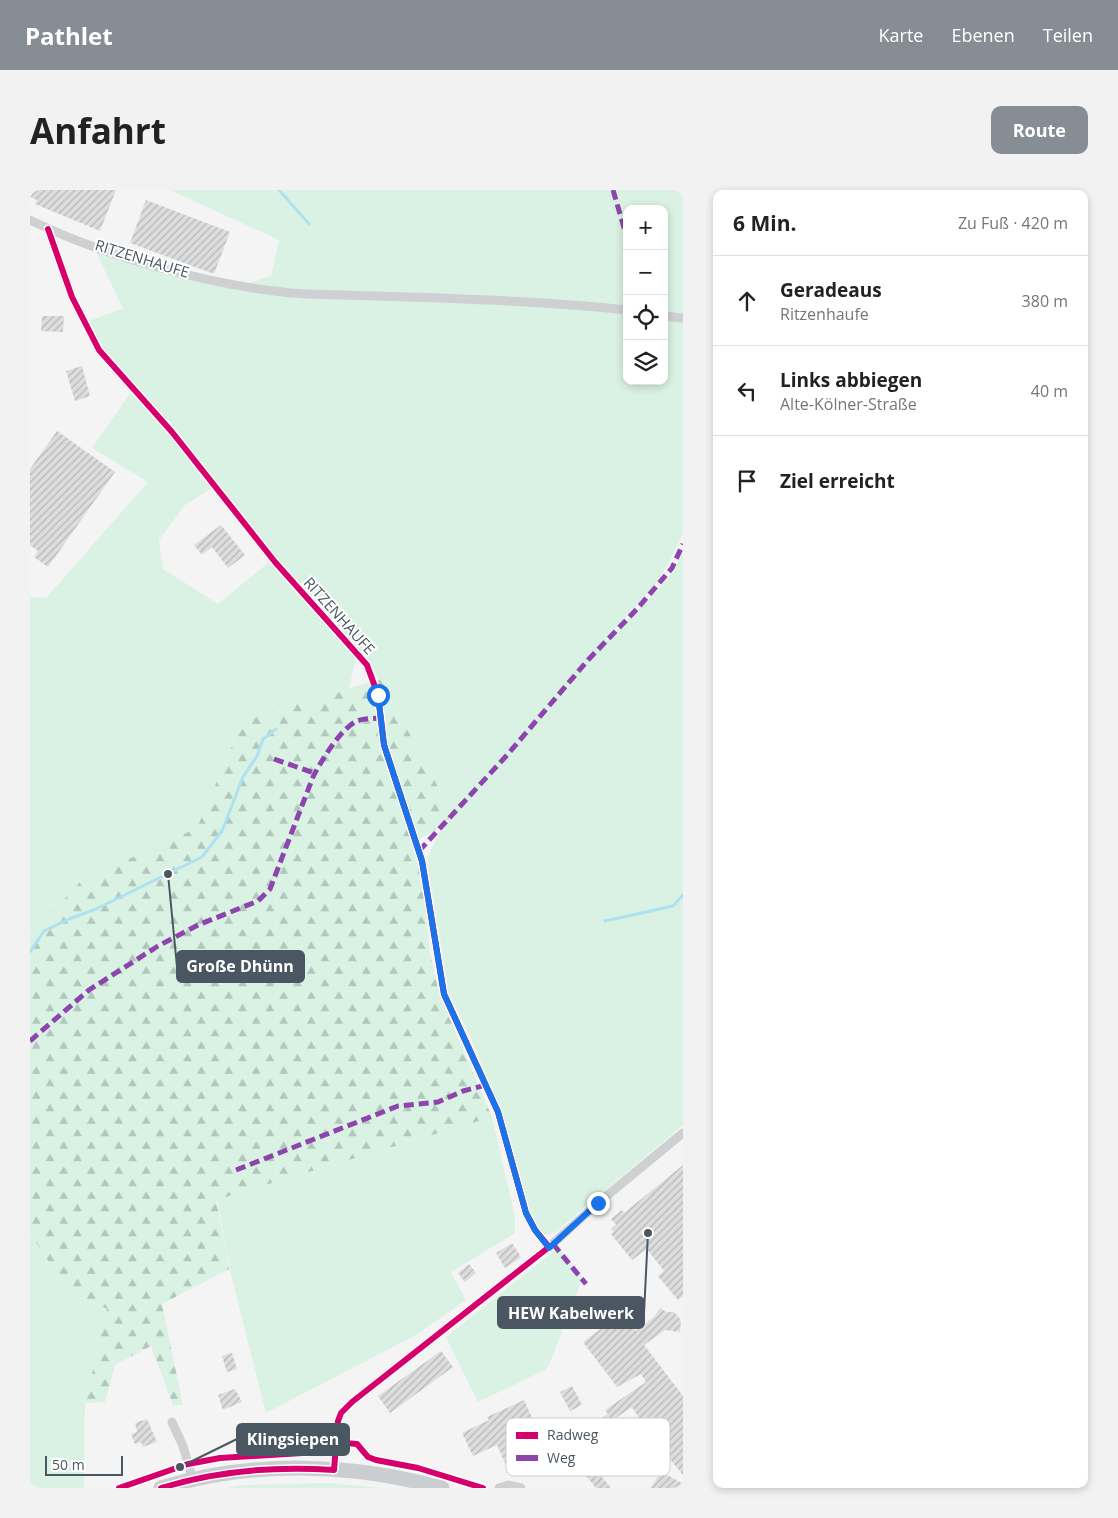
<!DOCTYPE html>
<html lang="de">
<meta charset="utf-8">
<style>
:root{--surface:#fff;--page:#f2f2f2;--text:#222;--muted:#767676;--line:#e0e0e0;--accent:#868d94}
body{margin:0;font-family:"Open Sans",sans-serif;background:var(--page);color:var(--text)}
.controls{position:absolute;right:15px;top:15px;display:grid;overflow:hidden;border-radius:10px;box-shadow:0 2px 8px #0003}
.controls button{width:45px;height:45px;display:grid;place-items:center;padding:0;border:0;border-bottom:1px solid var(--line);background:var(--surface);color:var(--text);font:25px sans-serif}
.scale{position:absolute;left:15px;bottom:12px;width:78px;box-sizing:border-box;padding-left:5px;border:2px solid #4a5661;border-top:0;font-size:14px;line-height:18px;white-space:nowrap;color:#4a5661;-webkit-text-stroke:4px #fff;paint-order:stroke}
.stop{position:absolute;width:15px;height:15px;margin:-11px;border:4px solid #1a73e8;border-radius:50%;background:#fff}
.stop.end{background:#1a73e8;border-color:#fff;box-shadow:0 1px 5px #0008}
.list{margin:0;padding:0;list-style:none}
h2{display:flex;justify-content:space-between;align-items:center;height:65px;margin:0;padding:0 20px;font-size:21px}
h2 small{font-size:16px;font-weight:400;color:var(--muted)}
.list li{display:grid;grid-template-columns:32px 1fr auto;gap:15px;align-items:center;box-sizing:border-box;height:90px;padding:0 20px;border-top:1px solid var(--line)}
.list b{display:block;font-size:19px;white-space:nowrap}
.list p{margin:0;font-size:16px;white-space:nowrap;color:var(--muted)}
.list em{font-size:16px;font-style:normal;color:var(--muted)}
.icon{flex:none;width:28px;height:28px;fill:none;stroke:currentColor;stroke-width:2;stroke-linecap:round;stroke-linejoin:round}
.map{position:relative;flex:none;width:653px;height:1298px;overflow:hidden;border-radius:10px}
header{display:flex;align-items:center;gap:30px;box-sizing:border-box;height:70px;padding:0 25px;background:var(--accent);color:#fff}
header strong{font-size:24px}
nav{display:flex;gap:28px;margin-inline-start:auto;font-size:18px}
.intro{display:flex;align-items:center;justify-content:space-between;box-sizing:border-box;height:120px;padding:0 30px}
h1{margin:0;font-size:35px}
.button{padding:12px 22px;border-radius:10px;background:var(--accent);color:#fff;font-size:18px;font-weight:700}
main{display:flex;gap:30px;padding:0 30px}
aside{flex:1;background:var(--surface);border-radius:10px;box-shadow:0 2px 8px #0003}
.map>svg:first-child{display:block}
.green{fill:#d9f2e3}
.forest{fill:url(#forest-firs)}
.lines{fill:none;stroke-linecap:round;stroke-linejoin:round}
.stream{stroke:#aee2f0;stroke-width:3}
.building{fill:url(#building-hatch)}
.street{stroke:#ced0d2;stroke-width:9}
.primary{stroke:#caced1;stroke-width:15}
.quiet{stroke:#8e44ad;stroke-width:5;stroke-dasharray:10 5;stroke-linecap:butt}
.cycleway-casing{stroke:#fff;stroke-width:9}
.cycleway{stroke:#d6006c;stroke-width:6}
.route{stroke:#1a73e8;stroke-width:6}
.labels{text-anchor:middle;stroke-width:4;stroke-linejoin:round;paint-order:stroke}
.street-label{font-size:15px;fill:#4a5661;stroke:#fff}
.key{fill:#fff;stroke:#c9ccd0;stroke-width:1}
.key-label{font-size:14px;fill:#4a5661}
.leader{fill:none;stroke:#4a5661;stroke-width:2}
.callout-dot{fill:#4a5661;stroke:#fff;stroke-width:2}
.callout{fill:#4a5661;stroke:#4a5661;stroke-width:2}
.callout-label{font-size:16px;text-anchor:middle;font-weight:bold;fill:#fff}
</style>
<header>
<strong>Pathlet</strong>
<nav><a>Karte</a><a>Ebenen</a><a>Teilen</a></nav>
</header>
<div class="intro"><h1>Anfahrt</h1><a class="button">Route</a></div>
<main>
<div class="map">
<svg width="653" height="1298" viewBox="0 0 653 1298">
<defs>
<pattern id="forest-firs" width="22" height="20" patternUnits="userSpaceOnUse" patternTransform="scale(1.25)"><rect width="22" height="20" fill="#d9f2e3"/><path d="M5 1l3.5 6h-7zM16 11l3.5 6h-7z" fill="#b2c7bb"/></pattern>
<pattern id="building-hatch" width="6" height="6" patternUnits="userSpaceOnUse" patternTransform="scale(1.25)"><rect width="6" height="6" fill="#ddddde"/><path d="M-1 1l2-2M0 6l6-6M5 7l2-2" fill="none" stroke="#b5b6b7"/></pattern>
</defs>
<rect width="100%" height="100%" fill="#f4f4f4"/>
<path class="green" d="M140,0H653V127L634,124V19H597V191H634V127L653,130V344L637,376L623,397L563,464L628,400L645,379L653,361V935L524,1043L514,1045L500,1021L471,921L444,855L419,803L397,669L408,645L423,625L350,489L338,472L249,370L74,159L59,131L93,118L65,60L213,95L241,86L249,50Z
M101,202L139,244L182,298L155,315L129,350L133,379L188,414L239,372L326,469L319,498L213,530L167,638L52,690L0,746V407L16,408L118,292L62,258Z
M462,927L485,1027V1043L421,1082L436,1110L386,1145L236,1223L200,1081L187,1010Z
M0,1043L39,1103L77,1119L55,1213L54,1298H0Z
M528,1058L553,1087L519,1175L515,1180L448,1212L416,1147Z
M301,1293L351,1298H197L212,1295Z"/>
<path class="forest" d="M350,489L423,625L404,641L382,653L390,672L400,762L409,804L462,927L186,1010L199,1079L132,1114L153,1215H143L121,1156L85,1175L75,1212L55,1213L77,1119L39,1103L0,1043V746L52,690L167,638L213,530Z"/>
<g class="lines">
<path class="stream" d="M249,0L279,34
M575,731L643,716L653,705
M0,762L14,741L39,729L66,719L172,667L192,641L213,587L227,566L233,549L246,539"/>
</g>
<path class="building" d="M0,0H86L70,41L5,14L7,10L0,7Z
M116,10L200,42L184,84L100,53Z
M12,126H34L33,142L11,141Z
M52,176L60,206L45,211L36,181Z
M27,241L85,282L18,377L4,367L8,361L0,355V279Z
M191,335L215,365L198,378L182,357L172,365L164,355Z
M653,975V1106L648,1110L628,1086L634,1081L617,1059L602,1070L581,1044L584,1042L581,1039L586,1035L581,1029L592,1020L594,1023Z
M482,1053L491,1067L475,1078L466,1063Z
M439,1074L446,1083L435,1092L428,1083Z
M587,1116L606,1141L624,1127L630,1118L636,1122H644L651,1130L650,1142L635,1140L614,1155L653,1206V1285L618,1242L602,1217L583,1230L585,1234L574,1242L567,1231L578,1224L575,1220L616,1192L611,1184L587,1197L553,1152L572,1138L567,1131Z
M411,1161L423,1177L360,1223L348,1206Z
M202,1163L207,1179L197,1182L192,1166Z
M542,1196L552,1215L540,1221L530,1202Z
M205,1199L212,1212L193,1220L188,1205Z
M494,1210L508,1241L517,1237L523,1251L495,1264L497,1267L476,1275L467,1255L443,1266L432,1243L459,1230L457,1227Z
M117,1229L127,1252L113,1257L111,1252L105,1254L101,1244L107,1242L105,1233Z
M548,1234L565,1278L581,1298H566L553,1282L547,1284L537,1257L544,1254L540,1239Z
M631,1281L653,1294V1298H621Z"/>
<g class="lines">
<path class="street" d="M0,30C73,66 180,95 261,103C290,105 319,105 348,106C431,109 514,111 597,120
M18,39L42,107L69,160L142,242L245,372L337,475L348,505L354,555L392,671L414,804L468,922L496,1023L505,1040L519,1057
M634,126L653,128
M142,1232L153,1256L163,1290
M304,1280L308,1231L311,1223L322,1212L519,1057L568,1013L653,943
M469,1298L478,1295L491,1298"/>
<path class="primary" d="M131,1298C221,1270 321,1273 412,1298"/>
<path class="quiet" d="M583,0L597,48
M244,569L284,583
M389,661L478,564L558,470L607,419L642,378L653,354
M0,851L59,800L128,756L168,735L228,711L240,699L283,587C291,571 311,538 327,531C334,528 343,529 351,528
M206,980L368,916L408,912L433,901L456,895
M523,1054L556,1094"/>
<defs>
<path id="cycleway" d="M18,39L42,107L69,160L142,242L245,372L337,475L348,505L354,555L392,671L414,804L468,922L496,1023L505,1040L519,1057L322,1212L311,1223L308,1231L304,1280C246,1276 186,1281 131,1298
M89,1298L158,1274L190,1268L273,1263L281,1260L291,1251L327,1254L338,1267L346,1270L388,1278L453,1298"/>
</defs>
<use href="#cycleway" class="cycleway-casing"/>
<use href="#cycleway" class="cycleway"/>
</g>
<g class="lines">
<path class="route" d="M348,505L354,555L392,671L414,804L468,922L496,1023L505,1040L519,1058L568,1013"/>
</g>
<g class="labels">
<g class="street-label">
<text transform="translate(112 69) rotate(17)" y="5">RITZENHAUFE</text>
<text transform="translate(309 426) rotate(48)" y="5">RITZENHAUFE</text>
</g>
</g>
<rect x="476" y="1228" width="164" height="58" rx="8" class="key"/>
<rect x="486" y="1242" width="22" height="7" fill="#d6006c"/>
<rect x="486" y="1265" width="22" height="6" fill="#8e44ad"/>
<g class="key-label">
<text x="517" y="1250">Radweg</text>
<text x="517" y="1273">Weg</text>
</g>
<path class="leader" d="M138 684L147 777M618 1043L614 1123M150 1277L207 1249"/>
<g class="callout-dot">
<circle cx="138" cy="684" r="5"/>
<circle cx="618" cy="1043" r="5"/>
<circle cx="150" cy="1277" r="5"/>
</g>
<g class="callout">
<rect x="147" y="761" width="127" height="31" rx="5"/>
<rect x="468" y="1107" width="146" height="31" rx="5"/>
<rect x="207" y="1234" width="112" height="31" rx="5"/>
</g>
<g class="callout-label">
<text x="210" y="782">Große Dhünn</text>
<text x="541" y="1129">HEW Kabelwerk</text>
<text x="263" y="1255">Klingsiepen</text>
</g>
</svg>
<div class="controls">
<button>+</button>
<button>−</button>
<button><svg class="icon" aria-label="locate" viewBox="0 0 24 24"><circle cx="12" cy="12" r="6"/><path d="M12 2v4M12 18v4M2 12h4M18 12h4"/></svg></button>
<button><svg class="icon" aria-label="layers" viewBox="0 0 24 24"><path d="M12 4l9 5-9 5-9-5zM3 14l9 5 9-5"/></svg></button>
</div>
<div class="scale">50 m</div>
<div class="stop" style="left:348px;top:505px"></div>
<div class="stop end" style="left:568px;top:1013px"></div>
</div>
<aside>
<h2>6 Min.<small>Zu Fuß · 420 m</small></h2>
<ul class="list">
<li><svg class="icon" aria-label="ahead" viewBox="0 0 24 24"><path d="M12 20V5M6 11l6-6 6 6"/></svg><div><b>Geradeaus</b><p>Ritzenhaufe</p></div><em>380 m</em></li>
<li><svg class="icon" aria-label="left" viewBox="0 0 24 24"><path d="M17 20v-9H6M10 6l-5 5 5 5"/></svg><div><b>Links abbiegen</b><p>Alte-Kölner-Straße</p></div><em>40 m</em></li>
<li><svg class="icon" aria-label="arrive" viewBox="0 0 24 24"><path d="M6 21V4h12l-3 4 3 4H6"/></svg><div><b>Ziel erreicht</b></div></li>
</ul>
</aside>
</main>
